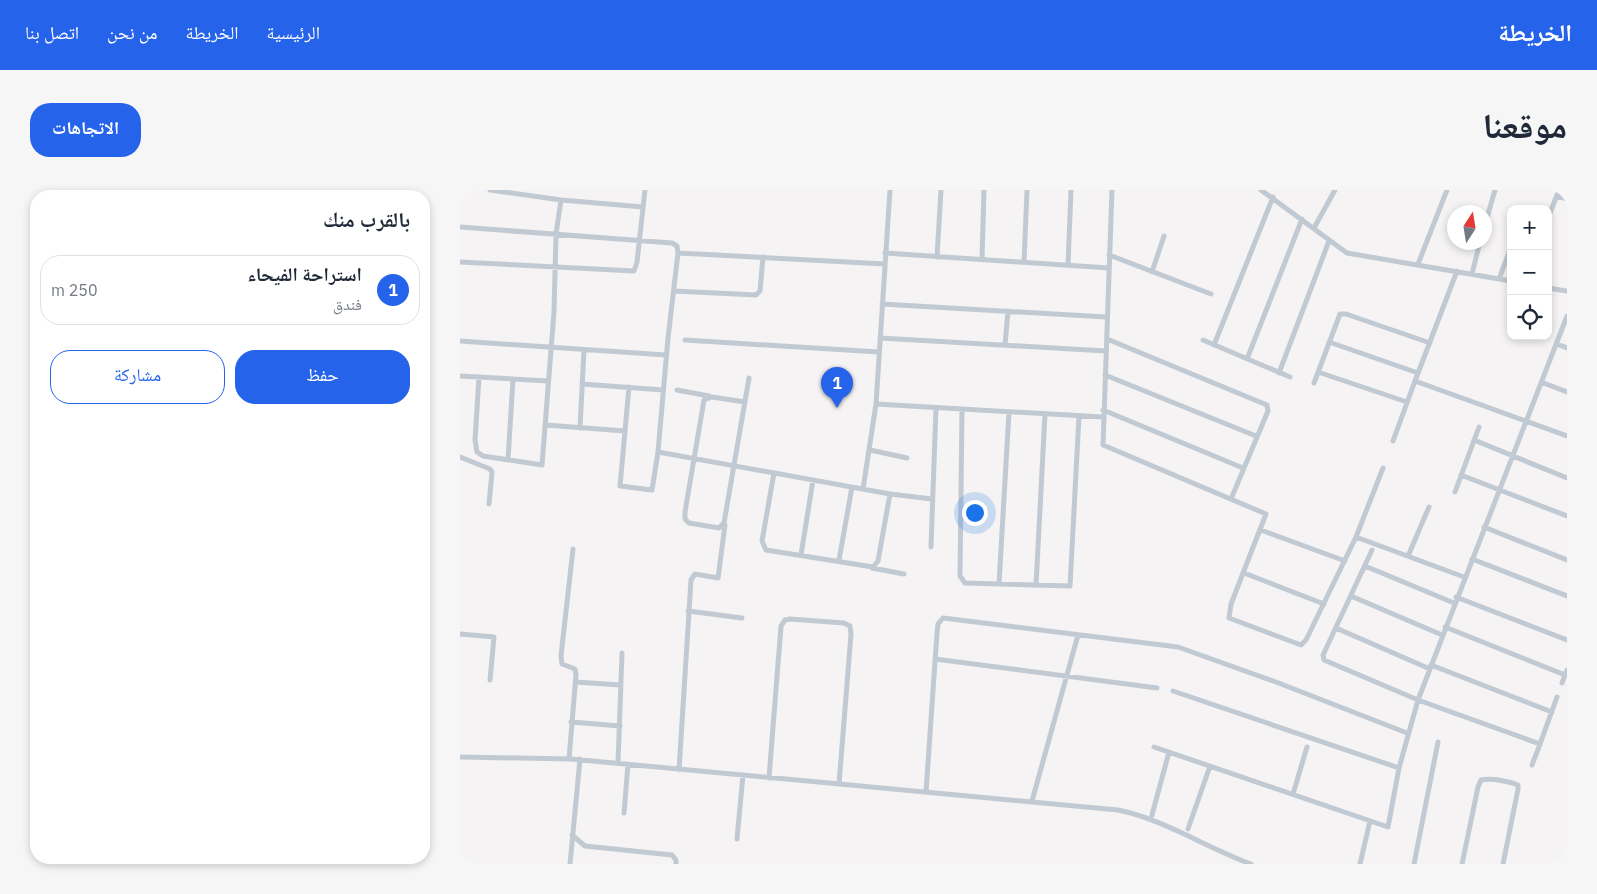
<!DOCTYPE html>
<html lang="ar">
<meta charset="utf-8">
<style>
:root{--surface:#fff;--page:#f6f6f7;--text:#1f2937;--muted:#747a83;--line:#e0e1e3;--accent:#2563eb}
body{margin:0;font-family:"IBM Plex Sans","Noto Naskh Arabic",sans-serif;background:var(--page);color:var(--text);direction:rtl}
.controls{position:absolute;right:15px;top:15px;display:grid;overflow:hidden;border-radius:10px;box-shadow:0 2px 8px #0003}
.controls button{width:45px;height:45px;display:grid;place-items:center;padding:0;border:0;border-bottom:1px solid var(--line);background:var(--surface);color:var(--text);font:25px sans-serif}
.compass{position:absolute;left:987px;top:15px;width:45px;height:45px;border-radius:50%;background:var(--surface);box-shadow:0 2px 8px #0003;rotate:12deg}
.you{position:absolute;left:514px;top:322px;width:18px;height:18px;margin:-12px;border:4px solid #fff;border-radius:50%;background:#1a73e8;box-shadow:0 0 0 8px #1a73e833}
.badge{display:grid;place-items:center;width:32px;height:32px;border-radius:50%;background:var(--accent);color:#fff;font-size:16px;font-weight:700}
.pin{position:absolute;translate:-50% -41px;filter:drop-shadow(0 1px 2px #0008)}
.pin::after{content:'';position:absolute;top:26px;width:18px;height:15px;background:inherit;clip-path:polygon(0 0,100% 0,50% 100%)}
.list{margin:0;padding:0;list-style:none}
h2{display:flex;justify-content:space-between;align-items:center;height:65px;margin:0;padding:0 20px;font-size:21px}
h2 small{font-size:16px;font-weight:400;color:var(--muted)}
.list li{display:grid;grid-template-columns:32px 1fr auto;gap:15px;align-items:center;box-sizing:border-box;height:70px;margin:0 10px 10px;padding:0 10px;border:1px solid var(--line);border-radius:20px}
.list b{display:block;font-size:19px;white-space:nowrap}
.list p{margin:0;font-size:16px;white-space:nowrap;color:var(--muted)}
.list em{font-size:16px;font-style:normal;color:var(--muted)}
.actions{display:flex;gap:10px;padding:15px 20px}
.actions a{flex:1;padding:11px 0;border:1px solid var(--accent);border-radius:20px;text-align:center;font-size:18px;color:var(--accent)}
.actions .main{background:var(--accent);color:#fff}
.icon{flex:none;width:28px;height:28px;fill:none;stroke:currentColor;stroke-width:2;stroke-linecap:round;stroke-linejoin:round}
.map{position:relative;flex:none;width:1107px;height:674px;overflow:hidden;direction:ltr;border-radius:20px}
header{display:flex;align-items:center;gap:30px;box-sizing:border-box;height:70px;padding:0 25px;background:var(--accent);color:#fff}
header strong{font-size:24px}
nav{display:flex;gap:28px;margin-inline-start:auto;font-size:18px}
.intro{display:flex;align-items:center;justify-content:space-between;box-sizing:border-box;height:120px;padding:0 30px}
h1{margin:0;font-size:35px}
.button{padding:12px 22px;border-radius:20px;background:var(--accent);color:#fff;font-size:18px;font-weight:700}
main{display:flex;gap:30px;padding:0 30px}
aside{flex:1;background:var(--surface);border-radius:20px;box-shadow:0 2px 8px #0003}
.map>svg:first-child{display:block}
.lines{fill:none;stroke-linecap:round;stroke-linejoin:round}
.street{stroke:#c1cad2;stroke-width:5}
</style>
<header>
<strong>الخريطة</strong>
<nav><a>الرئيسية</a><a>الخريطة</a><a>من نحن</a><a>اتصل بنا</a></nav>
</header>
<div class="intro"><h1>موقعنا</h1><a class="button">الاتجاهات</a></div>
<main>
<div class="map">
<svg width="1107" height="674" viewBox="0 0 1107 674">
<rect width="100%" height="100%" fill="#f5f3f3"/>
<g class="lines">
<path class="street" d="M30,0L101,10L183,17
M430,0L416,214L643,227
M652,0L643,255L806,324L771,414L769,428L841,455L846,450L896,347L1004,387
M801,0L887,63L1051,91
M1097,6L1107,9
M1088,28L1099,0
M0,37L212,53L217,56L218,63
M854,38L875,0
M1024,38L1035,0
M425,63L649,78
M649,65L751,104
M477,67L481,0
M522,69L524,0
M0,72L174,81L177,72L185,0
M564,72L567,0
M958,74L987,0
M608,75L611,0
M997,81L955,191L1107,246
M692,82L704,46
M1012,84L1020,52
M1039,89L1051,57
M1088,98L1107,101
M214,101L296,105L300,101L303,67
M422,114L646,127
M420,148L646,161
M647,149L807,215L808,221L771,309
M225,150L419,162
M743,150L830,187
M0,151L206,165
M869,152L958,183
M1097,154L1107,158
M545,155L548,121
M754,155L813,7
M787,169L842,29
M858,182L947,212
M819,183L869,51
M645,185L796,246
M0,186L88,191
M19,187L15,250L17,262L23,266L82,275L94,122L96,44L101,10
M1081,192L1107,202
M854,193L880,124H886L970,153
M122,194L203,200
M169,197L160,296L192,300L198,262L208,148L218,63L425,74
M217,200L249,206
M285,212L252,207L244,210L225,322V329L229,333L259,338L264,333L289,188
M502,219L500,386L505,393L610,396L619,226
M643,220L783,278
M86,235L165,241
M120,238L124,160
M1014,250L1107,288
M933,251L955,191
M410,260L447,268
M198,262L430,304L472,309
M0,267L30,279L32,282L29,314
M48,270L53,189
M314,283L302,351L306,360L413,377L418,371L430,304
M1001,285L1107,326
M403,299L416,214
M995,302L1019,237
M1024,337L1107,370
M801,340L885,371
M896,347L923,278
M471,357L476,218
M912,360L863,465L864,470L958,510L1080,554L1097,507
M341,365L353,290
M948,366L969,317
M1012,369L1107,406
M379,370L392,297
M905,376L994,413
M412,378L444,384
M784,383L864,414
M539,394L549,222
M576,395L585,224
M891,406L982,445
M996,407L1107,450
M228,421L282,428
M985,437L1105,485
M876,438L970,479
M0,444L34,447L30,490
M475,469L697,498
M971,475L1092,522
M115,492L161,495
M1102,493L1107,480
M713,501L939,578
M111,532L160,536
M694,557L928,637L939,578L958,510L1107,126
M0,567L111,569L658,620C703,629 747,658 791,674
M109,569L116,485L115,479L102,474L101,466L113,359
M158,573L162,463
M1072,575L1080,554
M219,580L231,390L235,384L258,388L265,335
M309,588L321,436L325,430L330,429L384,433L390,436L391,444L379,594
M466,602L477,443L478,434L483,428L718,457L816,492L947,543
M833,604L847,557
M572,611L618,445
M164,623L168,574
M692,625L709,562
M728,639L750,576
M112,645L125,656L212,665L216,670V674
M277,649L283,585
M110,674L120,569
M900,674L910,631
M954,674L978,552
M1002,674L1018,597L1021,590C1032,588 1048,591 1058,595V599L1043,674"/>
</g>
</svg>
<div class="controls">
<button>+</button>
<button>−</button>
<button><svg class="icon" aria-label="locate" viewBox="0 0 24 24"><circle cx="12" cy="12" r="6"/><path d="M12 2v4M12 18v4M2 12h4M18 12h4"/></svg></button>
</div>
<svg class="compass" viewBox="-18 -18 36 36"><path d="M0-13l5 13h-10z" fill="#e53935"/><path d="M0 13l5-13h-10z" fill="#747a83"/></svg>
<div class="you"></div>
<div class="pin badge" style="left:377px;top:218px">1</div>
</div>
<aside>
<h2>بالقرب منك<small></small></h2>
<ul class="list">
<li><span class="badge">1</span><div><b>استراحة الفيحاء</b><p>فندق</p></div><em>250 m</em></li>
</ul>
<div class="actions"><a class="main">حفظ</a><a>مشاركة</a></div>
</aside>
</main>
